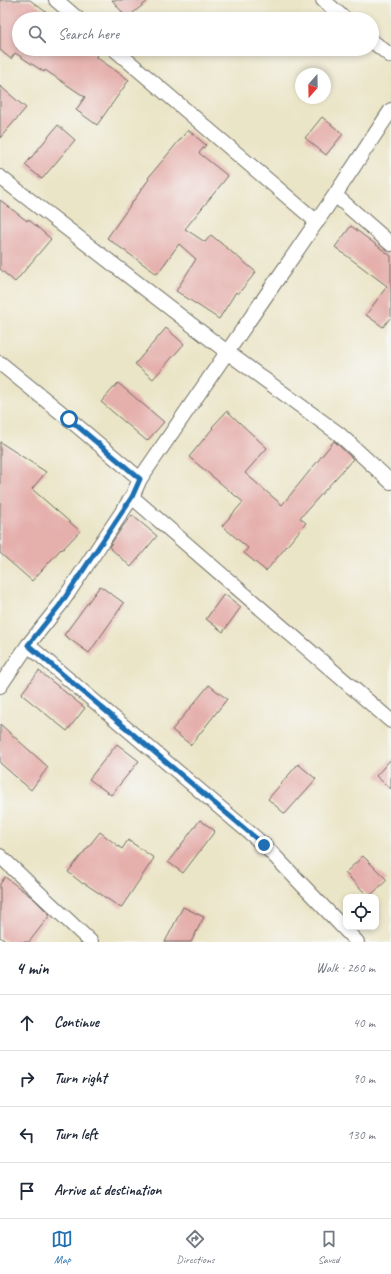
<!DOCTYPE html>
<meta charset="utf-8">
<style>
:root{--surface:#fff;--page:#f6f6f7;--text:#1f2937;--muted:#747a83;--line:#e0e1e3;--accent:#1f6fb2}
body{margin:0;font-family:Caveat,sans-serif;background:var(--page);color:var(--text)}
.controls{position:absolute;right:12px;bottom:12px;display:grid;overflow:hidden;border-radius:8px;box-shadow:0 2px 6px #0003}
.controls button{width:36px;height:36px;display:grid;place-items:center;padding:0;border:0;border-bottom:1px solid var(--line);background:var(--surface);color:var(--text);font:20px sans-serif}
.compass{position:absolute;left:295px;top:68px;width:36px;height:36px;border-radius:50%;background:var(--surface);box-shadow:0 2px 6px #0003;rotate:200deg}
.stop{position:absolute;width:12px;height:12px;margin:-9px;border:3px solid #1f6fb2;border-radius:50%;background:#fff}
.stop.end{background:#1f6fb2;border-color:#fff;box-shadow:0 1px 4px #0008}
.list{margin:0;padding:0;list-style:none}
h2{display:flex;justify-content:space-between;align-items:center;height:52px;margin:0;padding:0 16px;font-size:17px}
h2 small{font-size:13px;font-weight:400;color:var(--muted)}
.list li{display:grid;grid-template-columns:26px 1fr auto;gap:12px;align-items:center;box-sizing:border-box;height:56px;padding:0 16px;border-top:1px solid var(--line)}
.list b{display:block;font-size:15px;white-space:nowrap}
.list em{font-size:13px;font-style:normal;color:var(--muted)}
.icon{flex:none;width:22px;height:22px;fill:none;stroke:currentColor;stroke-width:2;stroke-linecap:round;stroke-linejoin:round}
.map{position:relative;flex:none;width:391px;height:942px;overflow:hidden}
.search{position:absolute;background:var(--surface);box-shadow:0 2px 6px #0003;left:12px;right:12px;top:12px;height:44px;display:flex;align-items:center;gap:10px;box-sizing:border-box;padding:0 14px;border-radius:22px;color:var(--muted);font-size:15px}
.sheet{height:276px;background:var(--surface)}
nav{display:flex;justify-content:space-around;align-items:center;box-sizing:border-box;height:56px;border-top:1px solid var(--line);background:var(--surface);font-size:11px;color:var(--muted)}
nav a{display:grid;justify-items:center;gap:2px}
nav .on{color:var(--accent)}
.map>svg:first-child{display:block}
.building{fill:#e5afac}
.lines{fill:none;stroke-linecap:round;stroke-linejoin:round}
.minor-casing{stroke:#6e6c62;stroke-width:16}
.minor{stroke:#fff;stroke-width:14}
.route{stroke:#1f6fb2;stroke-width:5}
</style>
<div class="map">
<svg width="391" height="942" viewBox="0 0 391 942">
<rect width="100%" height="100%" fill="#f6f6f2"/>
<filter id="ink" filterUnits="userSpaceOnUse"><feTurbulence type="fractalNoise" baseFrequency=".025" numOctaves="2"/><feDisplacementMap in="SourceGraphic" scale="8" xChannelSelector="R" yChannelSelector="G"/><feConvolveMatrix kernelMatrix="1 2 1 2 8 2 1 2 1" color-interpolation-filters="sRGB"/></filter>
<filter id="wash" filterUnits="userSpaceOnUse"><feTurbulence type="fractalNoise" baseFrequency=".012" numOctaves="4" result="noise"/><feDisplacementMap in="SourceGraphic" scale="16" xChannelSelector="R" yChannelSelector="G"/><feGaussianBlur stdDeviation="0.9" result="paint"/><feColorMatrix in="noise" values="0 0 0 0 0 0 0 0 0 0 0 0 0 0 0 0 0 1.4 0 .05"/><feComposite in="paint" operator="in"/></filter>
<g filter="url(#wash)">
<rect width="100%" height="100%" fill="#ebe5c7"/>
<g id="blocks">
<path class="building" d="M0,0H30L55,19H19L18,49H88L97,55L96,57L129,80L97,125L76,110L85,97L45,70L44,72L15,53L11,59L0,50Z
M112,0H149L127,18Z
M0,86L26,108L0,138Z
M322,117L343,134L326,155L305,138Z
M58,125L75,140L42,179L25,165Z
M188,130L206,145L199,153L228,176L185,229L205,242L211,235L256,272L238,294L236,292L219,319L176,291L196,259L179,244L157,274L107,238L149,179L148,178Z
M0,200L27,221L28,219L51,239L15,282L0,269Z
M351,226L391,256V317L383,327L366,315L387,286L335,247Z
M166,328L184,344L153,379L135,364Z
M118,383L164,422L147,441L101,402Z
M227,411L267,448L245,473L282,505L334,441L353,459L300,518L306,523L266,571L244,553L248,548L222,526L243,502L189,457L213,428L212,427Z
M0,442L46,472L32,489L80,531L62,550L61,549L32,581L0,553Z
M132,515L157,536L131,567L109,547L123,526Z
M100,586L124,603L89,653L64,635Z
M224,594L241,607L223,632L206,619Z
M39,671L85,708L67,731L21,694Z
M209,685L227,699L191,745L172,730Z
M0,724L48,767L31,790L0,763Z
M117,744L139,761L111,795L89,779Z
M391,759V789L376,776Z
M298,764L316,779L285,814L268,799Z
M200,820L215,831L183,873L168,862Z
M100,832L122,849L128,840L154,858L121,908L84,883L83,884L68,872Z
M363,856L387,880L369,897L345,873Z
M5,877L34,899L50,915L29,942H7L0,937V884Z
M183,907L204,917L191,942H165Z"/>
</g>
</g>
<g filter="url(#ink)">
<use href="#blocks" fill-opacity="0" stroke="#6e6c62" stroke-width="1"/>
<g class="lines">
<defs>
<path id="minor" d="M56,0L78,19
M323,0L345,19
M372,41L391,56
M114,49L317,222
M0,177L227,352L339,434L391,482
M335,195L391,244
M0,363L69,419L140,479
M132,497L391,721
M28,645L264,845L357,942
M0,686L28,645L60,605L132,497L140,479L335,195L391,110
M0,856L91,942"/>
</defs>
<use href="#minor" class="minor-casing"/>
<use href="#minor" class="minor"/>
</g>
</g>
<g class="lines" filter="url(#ink)">
<path class="route" d="M69,419L140,479L132,497L60,605L28,645L264,845"/>
</g>
</svg>
<div class="controls">
<button><svg class="icon" aria-label="locate" viewBox="0 0 24 24"><circle cx="12" cy="12" r="6"/><path d="M12 2v4M12 18v4M2 12h4M18 12h4"/></svg></button>
</div>
<svg class="compass" viewBox="-18 -18 36 36"><path d="M0-13l5 13h-10z" fill="#e53935"/><path d="M0 13l5-13h-10z" fill="#747a83"/></svg>
<div class="stop" style="left:69px;top:419px"></div>
<div class="stop end" style="left:264px;top:845px"></div>
<div class="search"><svg class="icon" aria-label="search" viewBox="0 0 24 24"><circle cx="10" cy="10" r="6"/><path d="M15 15l6 6"/></svg>Search here</div>
</div>
<section class="sheet">
<h2>4 min<small>Walk · 260 m</small></h2>
<ul class="list">
<li><svg class="icon" aria-label="ahead" viewBox="0 0 24 24"><path d="M12 20V5M6 11l6-6 6 6"/></svg><div><b>Continue</b></div><em>40 m</em></li>
<li><svg class="icon" aria-label="right" viewBox="0 0 24 24"><path d="M7 20v-9h11M14 6l5 5-5 5"/></svg><div><b>Turn right</b></div><em>90 m</em></li>
<li><svg class="icon" aria-label="left" viewBox="0 0 24 24"><path d="M17 20v-9H6M10 6l-5 5 5 5"/></svg><div><b>Turn left</b></div><em>130 m</em></li>
<li><svg class="icon" aria-label="arrive" viewBox="0 0 24 24"><path d="M6 21V4h12l-3 4 3 4H6"/></svg><div><b>Arrive at destination</b></div></li>
</ul>
</section>
<nav>
<a class="on"><svg class="icon" aria-label="map" viewBox="0 0 24 24"><path d="M3 6l6-2 6 2 6-2v14l-6 2-6-2-6 2zM9 4v14M15 6v14"/></svg>Map</a>
<a><svg class="icon" aria-label="directions" viewBox="0 0 24 24"><path d="M12 3l9 9-9 9-9-9zM9 14v-3h6M13 9l2 2-2 2"/></svg>Directions</a>
<a><svg class="icon" aria-label="saved" viewBox="0 0 24 24"><path d="M7 4h10v16l-5-4-5 4z"/></svg>Saved</a>
</nav>
